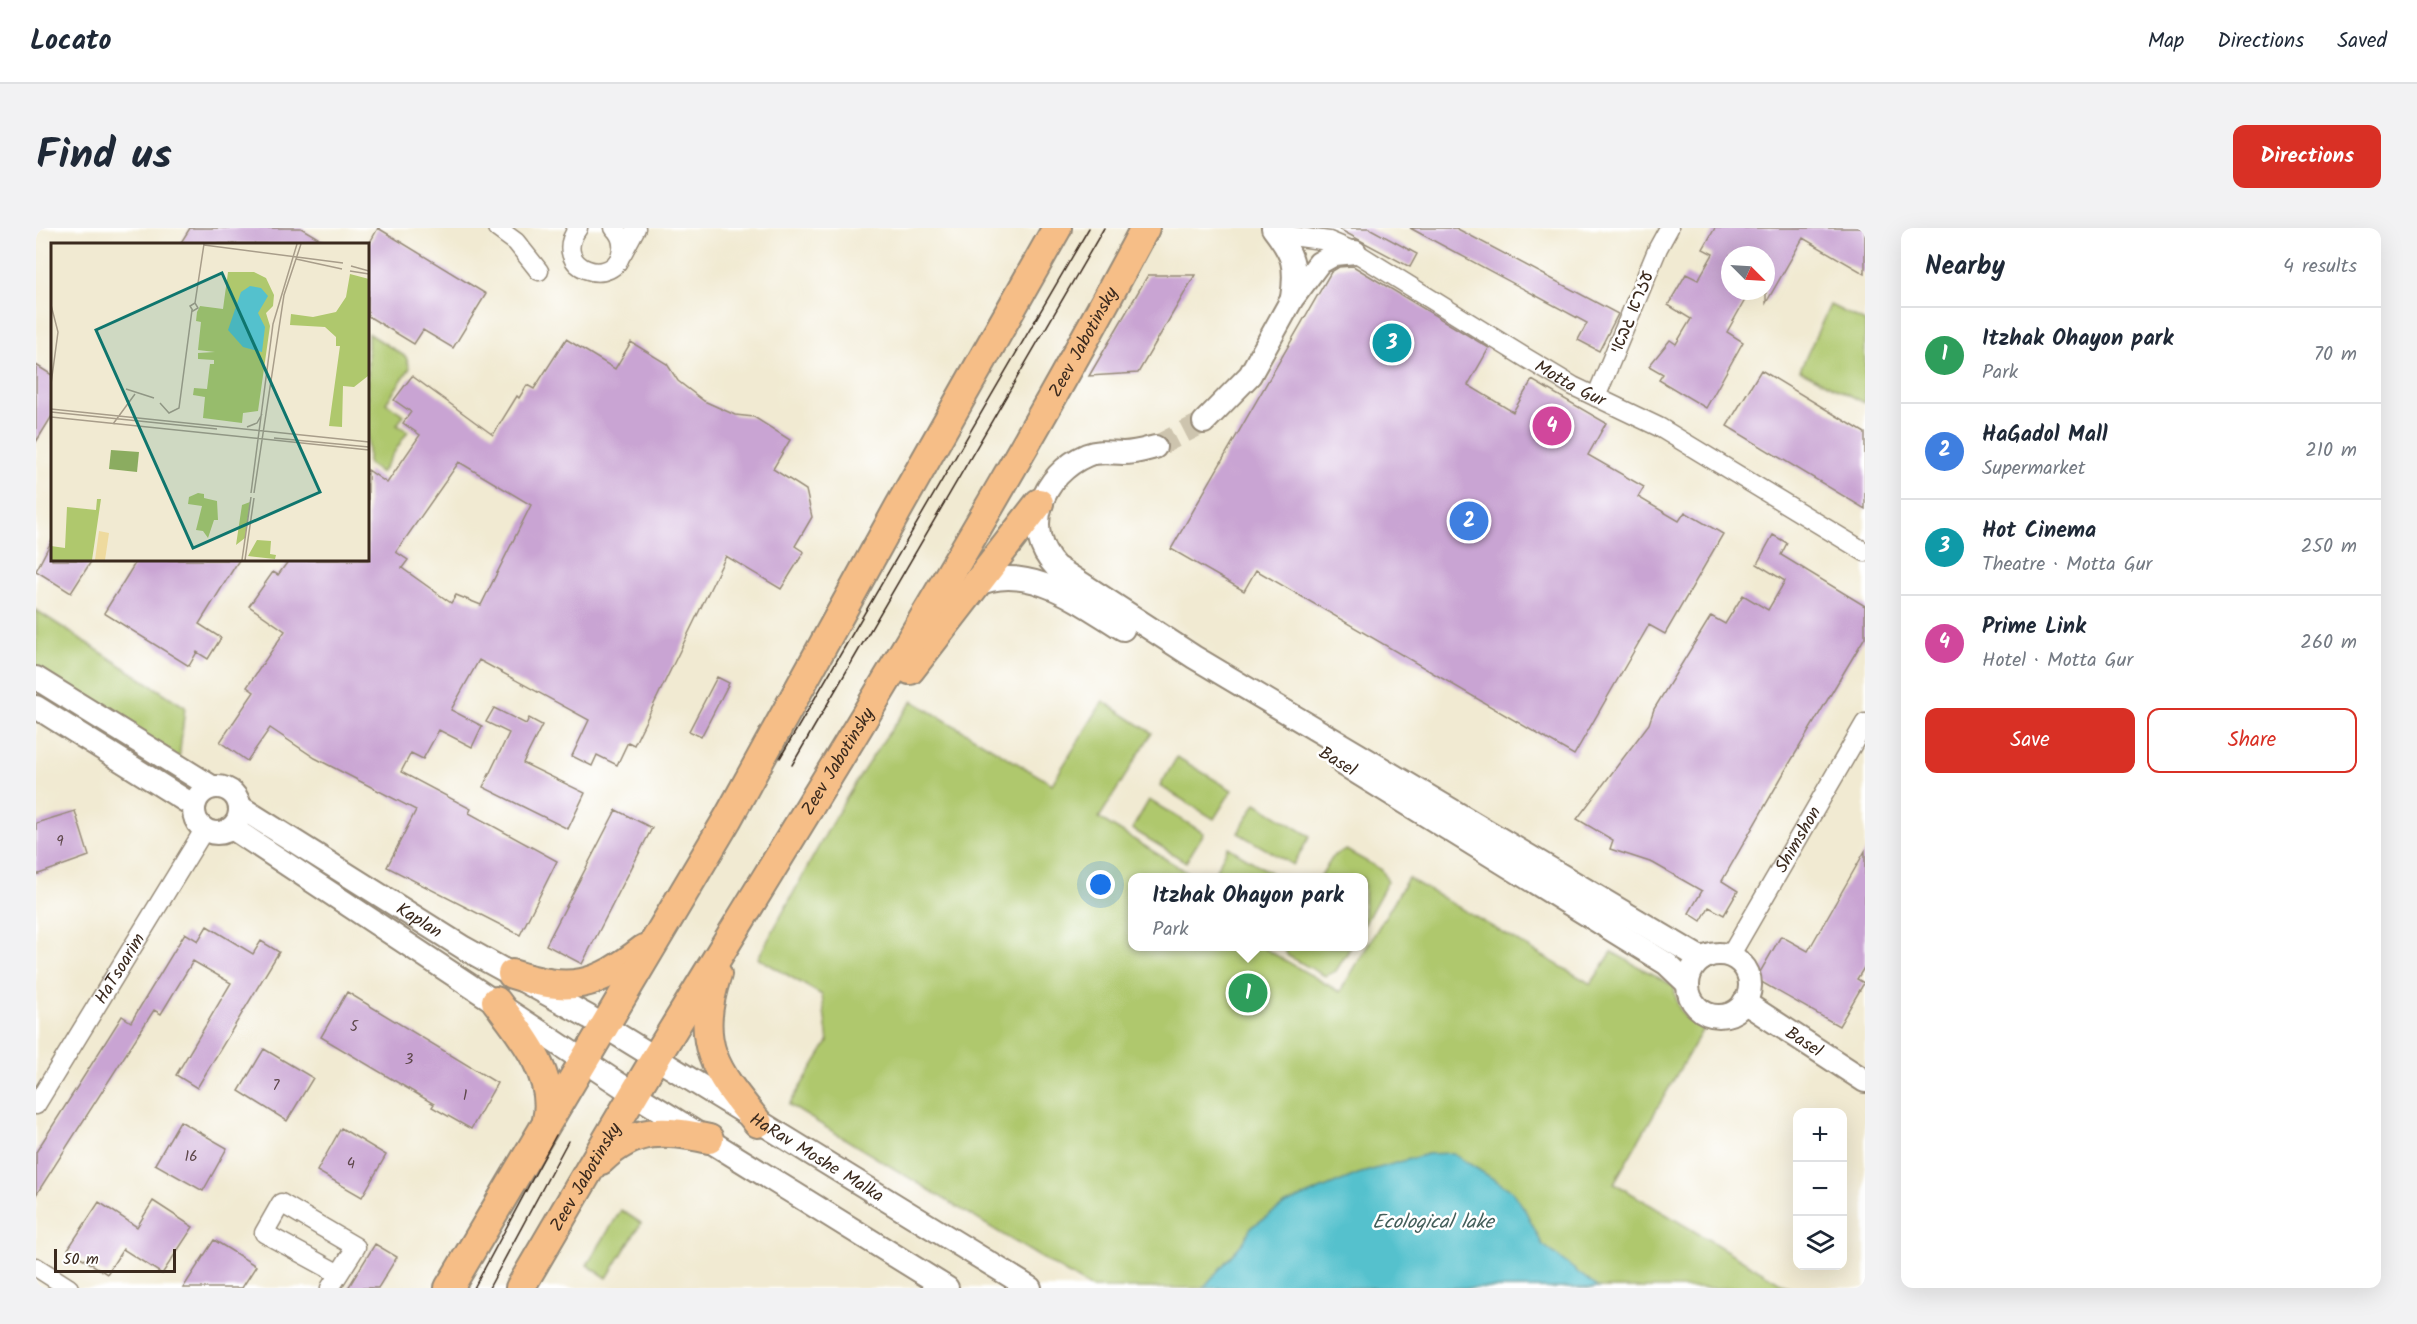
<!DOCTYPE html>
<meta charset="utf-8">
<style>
:root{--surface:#fff;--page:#f2f2f3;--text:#1f2937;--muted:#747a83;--line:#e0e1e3;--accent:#d93025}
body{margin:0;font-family:Kalam,"Playpen Sans Hebrew",sans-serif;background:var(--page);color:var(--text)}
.controls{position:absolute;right:18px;bottom:18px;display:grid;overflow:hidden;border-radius:12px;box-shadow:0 6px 24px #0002}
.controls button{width:54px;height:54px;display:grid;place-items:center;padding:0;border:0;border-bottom:2px solid var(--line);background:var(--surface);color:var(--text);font:30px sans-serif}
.compass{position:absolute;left:1685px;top:18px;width:54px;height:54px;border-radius:50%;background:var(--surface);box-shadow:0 6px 24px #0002;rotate:114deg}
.scale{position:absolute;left:18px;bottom:15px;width:122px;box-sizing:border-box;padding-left:6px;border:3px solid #3b2a1e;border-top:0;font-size:16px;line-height:21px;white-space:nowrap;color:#3b2a1e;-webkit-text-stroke:4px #fff;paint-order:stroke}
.you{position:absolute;left:1065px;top:657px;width:21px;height:21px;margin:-15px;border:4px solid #fff;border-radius:50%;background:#1a73e8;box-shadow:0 0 0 9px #1a73e833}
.badge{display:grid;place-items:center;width:39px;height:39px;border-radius:50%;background:var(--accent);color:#fff;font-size:20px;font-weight:700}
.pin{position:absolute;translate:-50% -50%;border:3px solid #fff;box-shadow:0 2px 6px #0006}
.popup{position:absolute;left:1092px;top:645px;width:240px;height:78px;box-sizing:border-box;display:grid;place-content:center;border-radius:12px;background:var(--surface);filter:drop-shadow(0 2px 4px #0005);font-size:20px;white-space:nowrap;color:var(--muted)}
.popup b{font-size:22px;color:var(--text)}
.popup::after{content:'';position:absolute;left:50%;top:100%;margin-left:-12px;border:12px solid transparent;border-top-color:var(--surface)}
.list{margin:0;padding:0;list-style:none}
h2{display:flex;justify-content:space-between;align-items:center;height:78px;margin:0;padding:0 24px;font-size:26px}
h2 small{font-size:20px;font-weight:400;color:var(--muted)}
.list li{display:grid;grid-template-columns:39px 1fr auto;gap:18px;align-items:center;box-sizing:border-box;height:96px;padding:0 24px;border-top:2px solid var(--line)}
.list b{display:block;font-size:22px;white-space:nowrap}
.list p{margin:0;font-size:20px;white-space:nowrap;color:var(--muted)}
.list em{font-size:20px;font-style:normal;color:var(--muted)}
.actions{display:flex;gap:12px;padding:18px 24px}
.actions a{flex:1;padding:14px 0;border:2px solid var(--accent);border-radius:12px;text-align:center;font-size:21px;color:var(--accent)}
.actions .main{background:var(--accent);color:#fff}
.icon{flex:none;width:33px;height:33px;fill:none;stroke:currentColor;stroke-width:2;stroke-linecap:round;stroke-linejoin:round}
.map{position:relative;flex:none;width:1829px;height:1060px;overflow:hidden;border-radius:12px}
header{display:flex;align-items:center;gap:36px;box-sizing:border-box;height:84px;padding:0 30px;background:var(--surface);border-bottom:2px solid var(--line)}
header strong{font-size:28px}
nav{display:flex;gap:33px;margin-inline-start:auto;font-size:21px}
.intro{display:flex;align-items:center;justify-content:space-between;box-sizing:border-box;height:144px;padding:0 36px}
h1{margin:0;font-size:42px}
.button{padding:15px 27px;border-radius:12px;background:var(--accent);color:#fff;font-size:21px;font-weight:700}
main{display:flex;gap:36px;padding:0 36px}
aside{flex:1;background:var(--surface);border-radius:12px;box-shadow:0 6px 24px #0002}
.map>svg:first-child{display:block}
.green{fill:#afc86d;stroke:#757946;stroke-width:1.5}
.water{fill:#54c1cd;stroke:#487676;stroke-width:1.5}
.building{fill:#c9a4d3;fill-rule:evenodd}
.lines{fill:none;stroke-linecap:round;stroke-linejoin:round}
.tertiary-tunnel{stroke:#cdc4ae;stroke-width:22;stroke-dasharray:22 11;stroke-linecap:butt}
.minor-casing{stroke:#968a78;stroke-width:21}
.tertiary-casing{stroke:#968a78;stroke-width:26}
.primary-casing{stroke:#968a78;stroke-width:32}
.minor{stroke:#fff;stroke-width:18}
.tertiary{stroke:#fff;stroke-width:22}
.primary{stroke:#f6be87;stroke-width:28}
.tram{stroke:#3b2a1e;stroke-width:1.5}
.labels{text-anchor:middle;stroke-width:5;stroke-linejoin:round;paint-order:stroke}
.number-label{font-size:15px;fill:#5e484b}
.street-label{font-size:18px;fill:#3b2a1e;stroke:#fff}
.water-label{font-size:20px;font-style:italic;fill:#445f5b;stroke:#fff}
.inset-road{fill:none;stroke:#a89d8a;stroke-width:1.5}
.view{fill:#0f766e;fill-opacity:0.15;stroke:#0f766e;stroke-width:3}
.inset-edge{fill:none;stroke:#3b2a1e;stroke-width:3}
</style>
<header>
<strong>Locato</strong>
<nav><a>Map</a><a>Directions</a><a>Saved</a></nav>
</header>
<div class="intro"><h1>Find us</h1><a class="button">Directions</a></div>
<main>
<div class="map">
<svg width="1829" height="1060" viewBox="0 0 1829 1060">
<rect width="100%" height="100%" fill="#fff"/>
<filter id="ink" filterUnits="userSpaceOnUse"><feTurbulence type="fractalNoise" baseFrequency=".0167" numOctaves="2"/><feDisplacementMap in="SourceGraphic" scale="12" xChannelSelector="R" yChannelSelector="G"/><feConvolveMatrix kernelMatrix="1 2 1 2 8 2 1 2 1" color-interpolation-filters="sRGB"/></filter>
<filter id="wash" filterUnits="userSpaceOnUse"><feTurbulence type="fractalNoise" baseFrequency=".008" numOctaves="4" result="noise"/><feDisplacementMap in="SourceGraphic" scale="24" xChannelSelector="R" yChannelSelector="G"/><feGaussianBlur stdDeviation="1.35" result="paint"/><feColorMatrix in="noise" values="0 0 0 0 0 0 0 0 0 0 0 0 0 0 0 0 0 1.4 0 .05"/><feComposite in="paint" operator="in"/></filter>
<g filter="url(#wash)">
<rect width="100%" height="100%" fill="#f1ead2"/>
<path class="green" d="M1794,77L1829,94V175L1764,142Z
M332,105L370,129L374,140L350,175L368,187L361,197L372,203L345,245L332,236Z
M0,382L149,479L142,540L0,450Z
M877,473L1016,556L1067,473L1116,505L1063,590L1159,649L1096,650V718L1226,719L1304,764L1372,650L1555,756L1576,724L1638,758C1641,783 1646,789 1667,801L1578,955L1753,1060H1055L753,877L792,814L786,767L722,730C770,644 815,549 877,473Z
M1141,529L1196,562L1178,591L1124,558Z
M1113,572L1168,605L1150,634L1096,601Z
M1220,575L1274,608L1257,637L1202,605Z
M1192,619L1242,649H1176Z
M1310,622L1346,642L1352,653L1328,697V650L1284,649L1298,627Z
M1247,719V718L1315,719L1300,743L1289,748L1252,728Z
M585,982L605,995L571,1050L551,1037Z"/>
<path class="water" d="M1416,925L1475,962L1488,980L1506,1016L1562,1060H1167L1208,1013L1215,999L1250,976L1322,946L1391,926Z"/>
<g id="blocks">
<path class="building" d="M154,0H265L292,16H144Z
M342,0L450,66L417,120L387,102L378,116L332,88V18Z
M1301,0H1333L1381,26L1374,39Z
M1374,0H1420L1582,86L1563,123L1542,112L1551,95Z
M1679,0H1829V46L1767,10L1730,75V27H1694V63H1714L1691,104L1707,114L1670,180L1623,152L1627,146L1613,138L1634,112L1640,116L1655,91L1632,77L1650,46L1662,52L1677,26L1667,21Z
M1317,38L1453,120L1432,157L1477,184L1496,152L1570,195L1552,227L1608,259L1602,269L1643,293L1649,284L1687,306L1629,406L1613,397L1538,527L1220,342L1208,363L1135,321L1295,44L1303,39Z
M1112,47H1159L1102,145L1053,148Z
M530,111L579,141L595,114L631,136L642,153L668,173L699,187L718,189L754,212L737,241L770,262L776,289L759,318L768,324L745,361L690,328L598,517L592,514L581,537L561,527L556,538L536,528L553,492L443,432L415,482L446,498L436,519L403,502L387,531L375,525L365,544L435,581L433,585L521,633L484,707L351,639L380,582L279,530L234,500L211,533L184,514L218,464L211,459L249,403L213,378L237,344L242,347L253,332H332V242L351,255L384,207L367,195L375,184L358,172L376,148L457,207L481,168L483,170L491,157L498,161ZM423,234L495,277L445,377L420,367L415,375L366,340L372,332L360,324Z
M0,137L16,147V188L0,214Z
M1725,142L1829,205V281L1691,198Z
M1737,307L1751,315L1745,327L1829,378V409L1749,543L1686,653L1702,663L1688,687L1673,679L1665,693L1653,685L1666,663L1617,635L1574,621L1577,612L1541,591L1613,496L1618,481L1675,388L1689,396L1707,367L1732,382L1749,353L1721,336Z
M16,312V332H56L35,365L0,343Z
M101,332H203L163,396L185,410L172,431L161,424L153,438L68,385Z
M681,449L693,455L665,509L653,503Z
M458,480L490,496L493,490L506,497L487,535L549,565L532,601L447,559L473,505L450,494Z
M580,582L616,600L546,736L510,717Z
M39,583L53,628L0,647V595Z
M1829,623V738L1821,751L1828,755L1803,798L1720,751L1745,708L1772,723Z
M171,698L217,726L225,713L243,724L161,860L140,847L195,755L157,733L125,786L118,782L0,967V924L86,788L95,794L149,705L162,713Z
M311,764L461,855L435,901L396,879L398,876L285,809Z
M228,821L277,850L251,893L203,863Z
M144,893L191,920L167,963L119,936Z
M305,900L350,927L326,969L281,943Z
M117,973L157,999L126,1046L87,1021L71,1046L32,1021L63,974L101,999Z
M178,1012L220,1038L206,1060H147Z
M339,1016L361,1029L342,1060H312Z"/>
</g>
</g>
<g filter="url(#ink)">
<use href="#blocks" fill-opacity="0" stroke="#968a78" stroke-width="1.5"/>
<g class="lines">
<path class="tertiary-tunnel" d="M1119,219L1168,194"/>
<defs>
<g id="minor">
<path d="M461,0L480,14L503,43"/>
<path d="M542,0C512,41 581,63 586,21C587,13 584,6 578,0"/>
<path id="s1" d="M1241,6L1293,13L1319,24L1490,130L1537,158L1623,199L1829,324"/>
<path d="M586,26L600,0"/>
<path d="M1560,169L1622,20L1633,0"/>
<path id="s2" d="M1694,728L1829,495"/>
<path id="s3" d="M0,877L168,602"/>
<path d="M0,1039L33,1060"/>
<path d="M294,1060L320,1019L245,975L228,1005L303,1046"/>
</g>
<g id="tertiary">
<path d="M1237,0C1257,26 1261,37 1256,70"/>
<path d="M1168,194L1214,147L1256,71L1283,35L1299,26L1319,24"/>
<path d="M1119,219C1108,222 1099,225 1087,225C1075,225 1063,222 1051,227C1006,246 984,302 1020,339L1158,429L1666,731"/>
<path d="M938,358C990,332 1045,375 1087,401"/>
<path d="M0,450L176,559"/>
<path d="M0,479L158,578"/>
<path d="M1307,536L1631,736L1652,756"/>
<circle cx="181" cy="582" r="23"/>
<path id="s4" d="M204,579L428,720L553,789L994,1060"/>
<path d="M196,600L598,866L911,1060"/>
<circle cx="1683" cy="757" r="31"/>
<path id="s5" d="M1708,774L1829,853"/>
</g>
<g id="primary">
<path d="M874,442L1003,275"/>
<path d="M476,746C535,765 559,759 608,721"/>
<path d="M681,746C658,817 679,842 722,895"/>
<path d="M460,773C484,805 521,848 511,892"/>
<path d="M565,932C600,898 629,902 673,911"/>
<path d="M413,1060L692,590L862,281L1021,0"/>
<path id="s6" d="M484,1060C529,984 573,907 619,831C787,557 958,284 1109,0"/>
</g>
</defs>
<use href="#minor" class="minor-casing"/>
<use href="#tertiary" class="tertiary-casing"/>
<use href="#primary" class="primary-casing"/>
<use href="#minor" class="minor"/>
<use href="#tertiary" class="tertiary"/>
<use href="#primary" class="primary"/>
<path class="tram" d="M744,530L1053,0
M756,537L1068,0
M438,1060L520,907
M453,1060L532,913"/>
</g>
</g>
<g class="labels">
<g class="number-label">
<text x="24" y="618">9</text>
<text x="318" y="803">5</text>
<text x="373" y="836">3</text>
<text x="240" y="862">7</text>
<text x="429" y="872">1</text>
<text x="155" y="933">16</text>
<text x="315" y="940">4</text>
</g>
<g class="street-label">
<text transform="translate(1595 84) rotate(-68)" y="6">עזרא גבאי</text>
<text dy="6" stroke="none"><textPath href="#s6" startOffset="1101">Zeev Jabotinsky</textPath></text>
<text dy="6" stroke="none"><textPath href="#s1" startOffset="333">Motta Gur</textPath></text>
<text dy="6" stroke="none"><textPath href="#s6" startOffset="615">Zeev Jabotinsky</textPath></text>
<text transform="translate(1302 533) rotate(31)" y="6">Basel</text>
<text dy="6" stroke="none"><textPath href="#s2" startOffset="135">Shimshon</textPath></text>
<text dy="6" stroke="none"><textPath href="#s4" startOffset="212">Kaplan</textPath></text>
<text dy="6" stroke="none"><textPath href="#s3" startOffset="160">HaTsoarim</textPath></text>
<text dy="6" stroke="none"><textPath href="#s5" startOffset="72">Basel</textPath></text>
<text dy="6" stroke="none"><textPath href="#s4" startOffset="675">HaRav Moshe Malka</textPath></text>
<text dy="6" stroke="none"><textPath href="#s6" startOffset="129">Zeev Jabotinsky</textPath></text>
</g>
<g class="water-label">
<text x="1397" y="1000">Ecological lake</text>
</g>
</g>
<g transform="translate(15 15)">
<rect width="318" height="318" fill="#f1ead2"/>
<path d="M177,29H203L215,35L223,52L222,63L215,70L219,83L207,168L192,170L191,180L152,175L154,154L142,152L143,145L156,146L159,121H163V117L147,116V110L164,109L147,107L150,79L145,78L146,69L149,63L172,66ZM299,31L318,36L317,133L303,144L292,143L291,184L278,183L289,103H285V94L274,84L239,82L240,71L262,74L285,69L295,54ZM147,250L153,251V255L166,258L167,277H163L157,295L152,288L145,287L151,263L137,261L138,254ZM46,256H50L41,317H0V303L14,305L16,264L45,267ZM199,259L194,295L185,302L191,262ZM206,297L220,298L219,311L225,312L224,316L197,313Z" fill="#afc86d"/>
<path d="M60,207L88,209L86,229L58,226Z" fill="#8bac60"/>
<path d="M48,288L58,290L54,317H44Z" fill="#eeda9e"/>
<path d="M199,43L210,45L217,53L207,70L214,84L211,109L192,104L177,87L190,49Z" fill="#54c1cd"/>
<path class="inset-road" d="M153,2L292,20M245,16L291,26M300,23L318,28M299,28L318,31M144,60L139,63L142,68L147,65L144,60L153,1M0,62L7,89L0,141M0,76V118M75,146L103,155M109,160L118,170L128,165L141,67M0,166L318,199M0,169L166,186M0,174L318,207M62,181L84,151M196,184L206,180L211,171M223,195L318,204M200,250L222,81L246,1M203,250L233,52L250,1M191,317L200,254M194,317L203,255"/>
<path class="view" d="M171,30L269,249L142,305L45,87Z"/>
<rect width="318" height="318" class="inset-edge"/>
</g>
</svg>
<div class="controls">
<button>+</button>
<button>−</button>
<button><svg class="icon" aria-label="layers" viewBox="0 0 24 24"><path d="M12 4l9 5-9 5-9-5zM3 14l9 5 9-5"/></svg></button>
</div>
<svg class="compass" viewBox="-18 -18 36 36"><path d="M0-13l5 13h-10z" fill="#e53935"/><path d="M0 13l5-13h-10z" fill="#747a83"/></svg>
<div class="scale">50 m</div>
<div class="you"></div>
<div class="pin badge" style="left:1212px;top:765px;background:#2e9e5b">1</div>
<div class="popup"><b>Itzhak Ohayon park</b>Park</div>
<div class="pin badge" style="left:1433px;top:293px;background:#3f7fe0">2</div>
<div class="pin badge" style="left:1356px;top:115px;background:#0f9aa8">3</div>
<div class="pin badge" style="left:1516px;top:198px;background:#d1479c">4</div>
</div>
<aside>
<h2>Nearby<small>4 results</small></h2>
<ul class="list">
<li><span class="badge" style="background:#2e9e5b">1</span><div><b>Itzhak Ohayon park</b><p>Park</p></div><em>70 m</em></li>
<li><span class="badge" style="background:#3f7fe0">2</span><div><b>HaGadol Mall</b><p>Supermarket</p></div><em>210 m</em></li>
<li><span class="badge" style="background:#0f9aa8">3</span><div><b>Hot Cinema</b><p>Theatre · Motta Gur</p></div><em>250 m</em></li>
<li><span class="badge" style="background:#d1479c">4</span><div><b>Prime Link</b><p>Hotel · Motta Gur</p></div><em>260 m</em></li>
</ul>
<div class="actions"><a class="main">Save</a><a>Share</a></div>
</aside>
</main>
